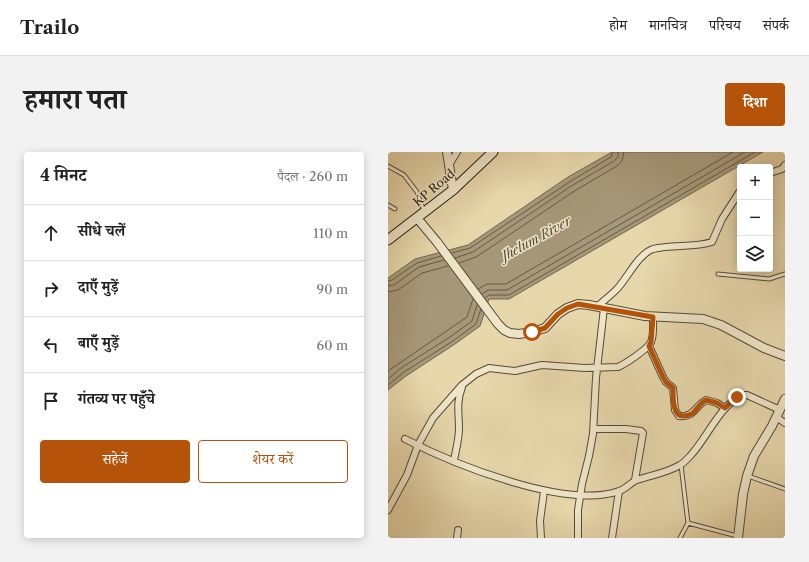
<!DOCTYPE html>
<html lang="hi">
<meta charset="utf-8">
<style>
:root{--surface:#fff;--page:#f2f2f2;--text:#222;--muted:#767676;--line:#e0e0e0;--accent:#b45309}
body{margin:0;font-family:"Libre Caslon Text","Noto Serif Devanagari",serif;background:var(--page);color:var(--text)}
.controls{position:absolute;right:12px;top:12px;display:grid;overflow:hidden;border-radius:4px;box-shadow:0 2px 10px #0003}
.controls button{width:36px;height:36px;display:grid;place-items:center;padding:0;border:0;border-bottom:1px solid var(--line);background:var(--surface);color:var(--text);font:20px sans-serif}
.stop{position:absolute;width:12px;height:12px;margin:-9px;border:3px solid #b45309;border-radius:50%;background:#fff}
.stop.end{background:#b45309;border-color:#fff;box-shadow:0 1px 4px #0008}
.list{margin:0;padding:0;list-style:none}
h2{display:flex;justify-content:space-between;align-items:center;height:52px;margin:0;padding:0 16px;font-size:17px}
h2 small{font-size:13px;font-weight:400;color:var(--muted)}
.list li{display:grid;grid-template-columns:26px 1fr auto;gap:12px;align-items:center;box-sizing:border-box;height:56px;padding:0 16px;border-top:1px solid var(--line)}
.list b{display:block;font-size:15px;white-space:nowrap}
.list em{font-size:13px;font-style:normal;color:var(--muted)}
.actions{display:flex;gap:8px;padding:12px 16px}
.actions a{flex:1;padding:9px 0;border:1px solid var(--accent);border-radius:4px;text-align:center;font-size:14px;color:var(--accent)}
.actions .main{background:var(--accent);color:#fff}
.icon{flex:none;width:22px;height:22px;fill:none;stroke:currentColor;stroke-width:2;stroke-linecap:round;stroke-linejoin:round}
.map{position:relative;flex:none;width:397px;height:386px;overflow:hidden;border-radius:4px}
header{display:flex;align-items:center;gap:24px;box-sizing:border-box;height:56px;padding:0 20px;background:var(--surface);border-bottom:1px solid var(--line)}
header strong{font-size:19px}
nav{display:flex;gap:22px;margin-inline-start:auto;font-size:14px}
.intro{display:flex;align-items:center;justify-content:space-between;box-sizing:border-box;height:96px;padding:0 24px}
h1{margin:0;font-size:28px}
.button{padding:10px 18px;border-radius:4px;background:var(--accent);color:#fff;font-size:14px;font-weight:700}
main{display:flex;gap:24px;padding:0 24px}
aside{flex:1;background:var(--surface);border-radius:4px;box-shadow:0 2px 10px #0003}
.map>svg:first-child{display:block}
.water{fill:#a59878;stroke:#71664f}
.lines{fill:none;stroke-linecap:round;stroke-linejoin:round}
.shore{stroke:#645a45;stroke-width:1}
.service-casing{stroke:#554b38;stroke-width:5}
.minor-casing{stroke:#554b38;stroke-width:8}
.tertiary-casing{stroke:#554b38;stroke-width:10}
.secondary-casing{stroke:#241c12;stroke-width:11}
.service{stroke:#efe6c9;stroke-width:3}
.minor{stroke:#efe6c9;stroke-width:6}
.tertiary{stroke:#efe6c9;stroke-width:8}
.secondary{stroke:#efe6c9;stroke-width:9}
.route{stroke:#b45309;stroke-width:5}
.labels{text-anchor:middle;stroke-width:3;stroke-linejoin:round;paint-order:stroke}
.street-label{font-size:12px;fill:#241c12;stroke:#efe6c9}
.water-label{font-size:13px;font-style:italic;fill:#584e3b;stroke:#efe6c9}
</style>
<header>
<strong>Trailo</strong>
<nav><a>होम</a><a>मानचित्र</a><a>परिचय</a><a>संपर्क</a></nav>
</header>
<div class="intro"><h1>हमारा पता</h1><a class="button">दिशा</a></div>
<main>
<aside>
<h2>4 मिनट<small>पैदल · 260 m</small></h2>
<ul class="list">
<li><svg class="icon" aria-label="ahead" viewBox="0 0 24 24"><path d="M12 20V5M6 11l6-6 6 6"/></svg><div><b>सीधे चलें</b></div><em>110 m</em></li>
<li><svg class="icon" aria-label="right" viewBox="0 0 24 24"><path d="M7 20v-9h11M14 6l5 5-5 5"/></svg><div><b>दाएँ मुड़ें</b></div><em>90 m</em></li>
<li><svg class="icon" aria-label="left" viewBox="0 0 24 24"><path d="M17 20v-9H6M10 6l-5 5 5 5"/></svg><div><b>बाएँ मुड़ें</b></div><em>60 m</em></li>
<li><svg class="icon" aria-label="arrive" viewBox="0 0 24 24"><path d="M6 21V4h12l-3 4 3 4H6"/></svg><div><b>गंतव्य पर पहुँचे</b></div></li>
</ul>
<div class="actions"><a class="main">सहेजें</a><a>शेयर करें</a></div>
</aside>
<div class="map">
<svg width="397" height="386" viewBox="0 0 397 386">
<rect width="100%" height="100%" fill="#e7d8ac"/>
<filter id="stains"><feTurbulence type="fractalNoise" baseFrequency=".005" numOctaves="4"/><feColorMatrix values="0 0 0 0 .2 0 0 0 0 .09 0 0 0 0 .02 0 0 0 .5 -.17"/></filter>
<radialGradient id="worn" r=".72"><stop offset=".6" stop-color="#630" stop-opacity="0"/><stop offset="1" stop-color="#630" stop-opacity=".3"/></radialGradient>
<path class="water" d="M224,0H375L121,147H101L92,174L67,192L18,224L0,238V126L27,107L80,93L180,25Z"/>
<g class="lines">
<path class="shore" d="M64,101L82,96L183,29L223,5L225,0
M67,106L85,100L185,33L226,9L230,5V0
M71,111L88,105L188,38L229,14L234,9L236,0
M0,129L4,128L29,111L53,104
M0,134L6,133L31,115L56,108
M90,137L99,132H118L345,0
M0,140L10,138L34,121L60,114
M94,142L100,138H119L357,0
M97,146L101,143H121L367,0
M0,219L79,165L85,147
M0,227L13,216L62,185L84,169L89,153
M0,233L16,220L65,189L88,172L93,157"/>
<defs>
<path id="service" d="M0,14L16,23L29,40L36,59
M0,53L7,57
M330,122L381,127L397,122
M293,313L300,371
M360,324L397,337
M292,386L300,371L349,384"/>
<path id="minor" d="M61,13L69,0
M382,21L394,17L397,13
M209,155C215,149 222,144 228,138C239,127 250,102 265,97C284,92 305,96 324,90L334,67L352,39
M261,194L275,225L278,230L285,236L287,258L291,264C306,266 307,254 318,248L329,251L337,256
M388,265L397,271
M206,277H238L253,279L255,281L247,328
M17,287C65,312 179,358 231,339C238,337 243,330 249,328C263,323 279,321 292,313C296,311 300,306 303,303C320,284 330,257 353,243H359L392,258
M66,308C68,298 71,287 71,276C71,261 68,251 74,235
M0,358L19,323L30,293L45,266L74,233L88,222L101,216L127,219L154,213L197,216L230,215C237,212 260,197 263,190C266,183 265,173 265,165
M69,386L70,378
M153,386L152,369L156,339
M190,386V358L194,332L201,304L205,282L208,226L216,156
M224,386L231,339"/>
<path id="tertiary" d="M59,0L65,38
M29,66L49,90L110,172L116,178L122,181L131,182L144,180L157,176L170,162L179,156L190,152L201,153L257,164L315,167L333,173L376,196L397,204
M350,386L355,342L359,324L366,304L384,274L397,247"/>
<path id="secondary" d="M0,88L65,38L105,0"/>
</defs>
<use href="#service" class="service-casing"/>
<use href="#minor" class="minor-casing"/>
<use href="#tertiary" class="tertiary-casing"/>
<use href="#secondary" class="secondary-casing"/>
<use href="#service" class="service"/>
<use href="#minor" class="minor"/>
<use href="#tertiary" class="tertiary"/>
<use href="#secondary" class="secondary"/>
</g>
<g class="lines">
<path class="route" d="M144,180L157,176L170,162L179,156L190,152L265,165L263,190L261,194L275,225L278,230L285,236C285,244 284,265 296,264C299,264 302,263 305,261C310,256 312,251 318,248L329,251L337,256L349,245"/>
</g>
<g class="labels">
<g class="street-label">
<text transform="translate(46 36) rotate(-40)" y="4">KP Road</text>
</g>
<g class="water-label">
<text transform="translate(148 86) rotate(-29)" y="5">Jhelum River</text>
</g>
</g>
<rect width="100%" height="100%" filter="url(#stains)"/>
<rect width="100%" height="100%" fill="url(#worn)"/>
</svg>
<div class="controls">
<button>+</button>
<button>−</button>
<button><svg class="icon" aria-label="layers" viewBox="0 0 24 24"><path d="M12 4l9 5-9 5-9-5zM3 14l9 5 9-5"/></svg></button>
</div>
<div class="stop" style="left:144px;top:180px"></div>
<div class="stop end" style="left:349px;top:245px"></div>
</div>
</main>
